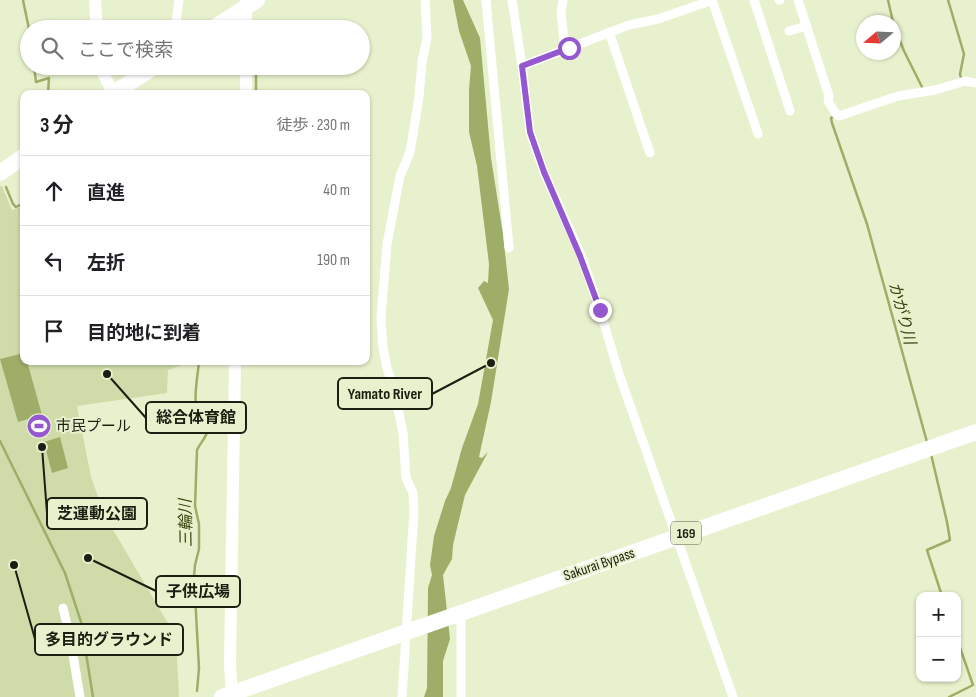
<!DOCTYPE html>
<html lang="ja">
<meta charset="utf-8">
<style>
:root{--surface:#fff;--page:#f6f6f6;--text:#202124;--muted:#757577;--line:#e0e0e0}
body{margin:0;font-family:"Sofia Sans Condensed","Noto Sans JP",sans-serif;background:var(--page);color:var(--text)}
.controls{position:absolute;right:15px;bottom:15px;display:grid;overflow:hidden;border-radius:10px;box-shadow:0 1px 4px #0004}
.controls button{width:45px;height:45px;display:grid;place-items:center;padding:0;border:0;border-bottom:1px solid var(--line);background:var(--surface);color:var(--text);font:25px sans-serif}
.compass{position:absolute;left:856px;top:15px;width:45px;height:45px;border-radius:50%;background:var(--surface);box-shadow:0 1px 4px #0004;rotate:251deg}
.stop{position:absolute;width:15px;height:15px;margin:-11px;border:4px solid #9458d0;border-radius:50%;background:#fff}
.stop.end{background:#9458d0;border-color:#fff;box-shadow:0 1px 5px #0008}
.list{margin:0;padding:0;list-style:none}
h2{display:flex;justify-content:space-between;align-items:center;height:65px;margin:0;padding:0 20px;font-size:21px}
h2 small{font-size:16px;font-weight:400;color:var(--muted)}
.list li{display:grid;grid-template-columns:32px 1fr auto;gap:15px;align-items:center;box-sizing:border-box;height:70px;padding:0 20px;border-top:1px solid var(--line)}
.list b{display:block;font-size:19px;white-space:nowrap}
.list em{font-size:16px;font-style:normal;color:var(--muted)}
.icon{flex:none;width:28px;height:28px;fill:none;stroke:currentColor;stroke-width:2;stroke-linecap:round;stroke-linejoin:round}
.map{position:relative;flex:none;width:976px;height:697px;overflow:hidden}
.search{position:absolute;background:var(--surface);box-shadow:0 1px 4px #0004;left:20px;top:20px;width:350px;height:55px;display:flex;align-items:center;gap:12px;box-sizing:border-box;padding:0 18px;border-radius:28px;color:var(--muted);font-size:19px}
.panel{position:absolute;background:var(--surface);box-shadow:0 1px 4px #0004;left:20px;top:90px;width:350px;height:275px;border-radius:10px}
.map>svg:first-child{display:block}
.green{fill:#cfdca9}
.water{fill:#9eae68}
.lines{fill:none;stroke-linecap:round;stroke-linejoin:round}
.stream{stroke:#9eae68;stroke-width:2.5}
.street{stroke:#fff;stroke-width:9}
.secondary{stroke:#fff;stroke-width:12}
.highway{stroke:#fff;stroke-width:16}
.route{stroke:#9458d0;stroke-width:6}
.labels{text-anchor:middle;stroke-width:4;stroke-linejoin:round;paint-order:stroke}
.shield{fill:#e8f1cd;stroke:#585d49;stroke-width:1}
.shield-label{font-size:14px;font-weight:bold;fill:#1b1e11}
.poi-label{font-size:15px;fill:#1b1e11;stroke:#e8f1cd;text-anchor:start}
.street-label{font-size:15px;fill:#1b1e11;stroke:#e8f1cd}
.water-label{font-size:16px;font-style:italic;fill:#39430d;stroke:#e8f1cd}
.leader{fill:none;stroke:#1b1e11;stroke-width:2}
.callout-dot{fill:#1b1e11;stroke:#e8f1cd;stroke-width:2}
.callout{fill:#e8f1cd;stroke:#1b1e11;stroke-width:2}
.callout-label{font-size:16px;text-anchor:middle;font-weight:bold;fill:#1b1e11}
</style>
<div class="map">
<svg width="976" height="697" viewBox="0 0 976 697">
<rect width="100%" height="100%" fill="#e8f1cd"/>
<path class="green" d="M2,186L12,210L24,206V361H193L168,370L167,393L77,406L91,477L105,516L176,637L179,697H0V187Z"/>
<path class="water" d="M453,0H463L480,38L491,158L503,234L509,289L491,402L479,457L482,458L488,452L465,495L453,545L452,559L443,575L450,639L443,661V697H424L427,688L428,588L432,575L430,565L434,536L445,501L451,488L462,448L478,404L493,320L478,288L484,281L488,283L489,264L477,166L469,132V90L471,66L459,31Z
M24,353V361H27L42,415L18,422L0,359Z
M60,437L68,468L52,473L44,442Z"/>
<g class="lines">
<path class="stream" d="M23,0L29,29
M888,0L893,22
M948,0L964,54L960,74L961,78
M255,26V29
M894,26L904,51L923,89
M34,66L36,82L49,78L48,94
M256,66V94
M834,116L831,118L832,123L867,224L927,442
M6,187L13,204L16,207L24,203
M0,441L65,573L81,622L93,697
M931,454L947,522L950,540L927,550L942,596
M197,691L199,668L194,577L195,565L199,549V524L195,506L197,450C200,443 207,437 208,429C209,419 197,415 196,405C194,392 198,375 199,361
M949,697L973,685L957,639"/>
<path class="street" d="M486,0L509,248
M512,0L522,66L530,132L544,172L581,255L600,310L619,374L733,697
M563,0L561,13L565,49
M712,0L758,134
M754,0L790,111
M779,0H780
M798,0L829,96L828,101L836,114L839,116L898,96L935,90L965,81L976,83
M175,29L179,0
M789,31L807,26
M609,32L650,153
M522,66L629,25L658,19L713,0
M63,608L70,637L80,697
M402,697L414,511L413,493L406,478L403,433L394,389L387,368L383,348L381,318L387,244L400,176L410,152L419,97L422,62L427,38L425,0
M461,697V613"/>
<path class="secondary" d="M95,0L97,29
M246,1V29
M102,66L104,75L113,93
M246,66V94
M232,697L230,664L235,361"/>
<path class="highway" d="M212,29L257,0
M112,94L156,66
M0,173L24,156
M222,697L976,432"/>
</g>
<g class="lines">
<path class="route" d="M569,48L522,66L530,132L544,172L580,256L600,310"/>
</g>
<defs>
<symbol id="stadium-disc" viewBox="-11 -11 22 22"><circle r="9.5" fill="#9458d0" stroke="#e8f1cd"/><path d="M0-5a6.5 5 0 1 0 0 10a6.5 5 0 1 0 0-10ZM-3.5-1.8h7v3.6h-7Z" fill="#fff"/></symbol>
</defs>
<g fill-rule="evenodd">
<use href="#stadium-disc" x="25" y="412" width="28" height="28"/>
</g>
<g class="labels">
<rect class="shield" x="671" y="521.5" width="30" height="23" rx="4"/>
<g class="shield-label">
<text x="686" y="538">169</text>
</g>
<g class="poi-label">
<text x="56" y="431">市民プール</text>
</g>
<g class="street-label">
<text transform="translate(599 564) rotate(-19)" y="5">Sakurai Bypass</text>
</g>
<g class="water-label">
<text transform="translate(903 313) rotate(75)" y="6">かがり川</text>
<text transform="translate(185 523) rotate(-91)" y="6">三輪川</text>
</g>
</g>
<path class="leader" d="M491 363L432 394M107 374L146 418M42 447L47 513M88 558L156 591M14 565L35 639"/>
<g class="callout-dot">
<circle cx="491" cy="363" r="5"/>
<circle cx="107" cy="374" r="5"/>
<circle cx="42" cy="447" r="5"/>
<circle cx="88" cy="558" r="5"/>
<circle cx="14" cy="565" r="5"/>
</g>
<g class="callout">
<rect x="338" y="378" width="94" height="31" rx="5"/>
<rect x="146" y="402" width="100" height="31" rx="5"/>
<rect x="47" y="498" width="100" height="31" rx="5"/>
<rect x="156" y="576" width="84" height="31" rx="5"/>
<rect x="35" y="624" width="148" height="31" rx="5"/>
</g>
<g class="callout-label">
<text x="385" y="399">Yamato River</text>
<text x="196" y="423">総合体育館</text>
<text x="97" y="519">芝運動公園</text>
<text x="198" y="597">子供広場</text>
<text x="109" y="645">多目的グラウンド</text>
</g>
</svg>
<div class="controls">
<button>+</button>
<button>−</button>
</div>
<svg class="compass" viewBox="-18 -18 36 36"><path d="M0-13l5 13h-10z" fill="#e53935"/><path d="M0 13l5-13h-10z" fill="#757577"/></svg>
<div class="stop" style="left:569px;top:48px"></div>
<div class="stop end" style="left:600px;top:310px"></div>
<div class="search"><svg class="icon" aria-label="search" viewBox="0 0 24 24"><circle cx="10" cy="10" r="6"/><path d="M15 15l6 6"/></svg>ここで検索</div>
<section class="panel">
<h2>3 分<small>徒歩 · 230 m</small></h2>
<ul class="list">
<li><svg class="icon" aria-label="ahead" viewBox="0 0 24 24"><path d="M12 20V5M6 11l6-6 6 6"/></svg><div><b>直進</b></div><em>40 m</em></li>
<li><svg class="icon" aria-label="left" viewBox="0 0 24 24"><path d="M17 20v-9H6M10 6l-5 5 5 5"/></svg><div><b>左折</b></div><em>190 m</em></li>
<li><svg class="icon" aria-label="arrive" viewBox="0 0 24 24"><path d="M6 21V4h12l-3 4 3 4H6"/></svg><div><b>目的地に到着</b></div></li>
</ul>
</section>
</div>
